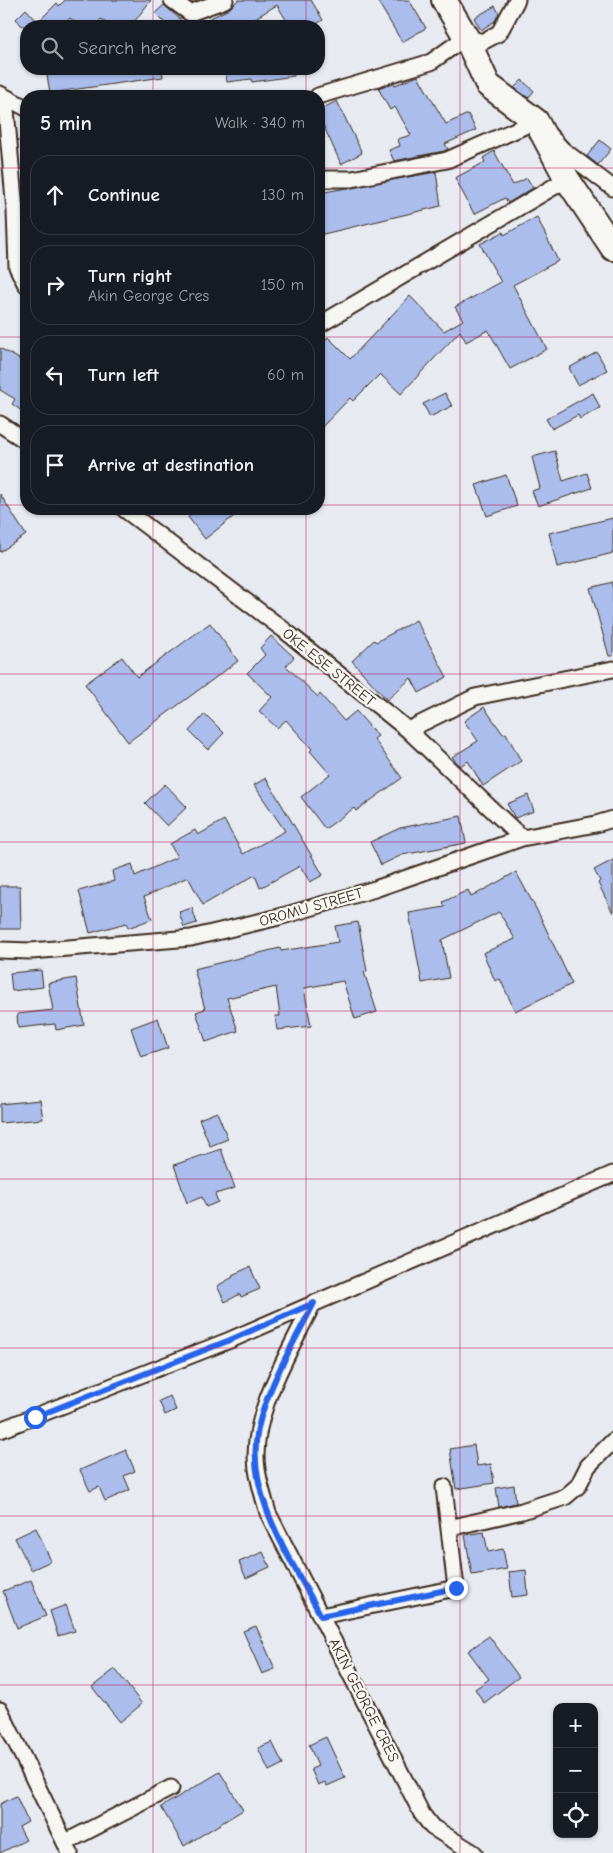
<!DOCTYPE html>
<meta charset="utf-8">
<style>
:root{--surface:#171b24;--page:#242831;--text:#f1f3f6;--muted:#9ea1a6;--line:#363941}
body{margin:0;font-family:"Comic Neue",sans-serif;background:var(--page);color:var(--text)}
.controls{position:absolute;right:15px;bottom:15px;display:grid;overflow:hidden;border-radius:10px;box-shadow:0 1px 4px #0004}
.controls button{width:45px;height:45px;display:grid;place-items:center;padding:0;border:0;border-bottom:1px solid var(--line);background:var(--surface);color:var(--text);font:25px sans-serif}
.stop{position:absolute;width:15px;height:15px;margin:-11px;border:4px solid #2563eb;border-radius:50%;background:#fff}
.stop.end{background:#2563eb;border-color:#fff;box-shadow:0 1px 5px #0008}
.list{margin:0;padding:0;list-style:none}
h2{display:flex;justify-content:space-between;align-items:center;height:65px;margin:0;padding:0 20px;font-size:21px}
h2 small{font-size:16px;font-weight:400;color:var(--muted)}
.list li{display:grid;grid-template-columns:32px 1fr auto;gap:15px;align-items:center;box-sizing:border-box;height:80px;margin:0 10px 10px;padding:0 10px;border:1px solid var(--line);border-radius:20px}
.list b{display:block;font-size:19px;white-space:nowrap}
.list p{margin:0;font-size:16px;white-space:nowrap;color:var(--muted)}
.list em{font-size:16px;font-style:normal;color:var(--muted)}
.icon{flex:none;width:28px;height:28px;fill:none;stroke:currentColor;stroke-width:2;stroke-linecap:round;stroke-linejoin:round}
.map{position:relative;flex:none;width:613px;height:1853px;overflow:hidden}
.search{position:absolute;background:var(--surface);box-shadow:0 1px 4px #0004;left:20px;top:20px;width:305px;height:55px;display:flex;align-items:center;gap:12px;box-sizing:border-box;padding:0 18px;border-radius:20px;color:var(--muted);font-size:19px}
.panel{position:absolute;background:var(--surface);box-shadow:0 1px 4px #0004;left:20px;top:90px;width:305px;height:425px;border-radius:20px}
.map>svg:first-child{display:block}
.building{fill:#aabdec;stroke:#3b2a1e}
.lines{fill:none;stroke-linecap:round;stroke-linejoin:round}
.street-casing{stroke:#3b2a1e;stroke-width:19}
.primary-casing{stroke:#3b2a1e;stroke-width:28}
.street{stroke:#f6f6f2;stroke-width:15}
.primary{stroke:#f6f6f2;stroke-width:24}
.route{stroke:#2563eb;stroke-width:6}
.grid{fill:none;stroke:#c2185b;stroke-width:1;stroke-opacity:0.55}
.labels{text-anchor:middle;stroke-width:4.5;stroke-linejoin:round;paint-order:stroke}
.street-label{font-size:15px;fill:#3b2a1e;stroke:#f6f6f2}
</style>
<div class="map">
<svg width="613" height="1853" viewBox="0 0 613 1853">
<rect width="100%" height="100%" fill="#e7ebf1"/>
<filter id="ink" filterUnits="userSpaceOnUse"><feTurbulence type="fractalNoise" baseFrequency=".02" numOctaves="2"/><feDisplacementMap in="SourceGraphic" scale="10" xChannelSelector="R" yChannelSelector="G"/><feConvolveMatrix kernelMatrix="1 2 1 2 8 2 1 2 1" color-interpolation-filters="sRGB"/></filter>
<g filter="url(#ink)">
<path class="building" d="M65,0H151L131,26H110L101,19L95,26H80L70,18L62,26H22L16,19L26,9L38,22L57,3L59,6Z
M238,0H311L323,20L313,26H290L277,5L242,26H194L229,9Z
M377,0H409L426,28L402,42Z
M164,5L181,20L175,26H168L155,13Z
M495,6L499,13L495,21L481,30L474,18Z
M108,69H162L163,77L50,93L47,75Z
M225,69H294V76L252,82L251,79L227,82Z
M418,76L446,124L468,114L476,130L445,144L448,149L444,151L394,161L389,150L400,146L398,139L411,135L395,107L390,110L378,88L394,83L395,85Z
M522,80L534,91L528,98L514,88Z
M337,101L362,153L341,164L319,116V110Z
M600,140L611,149L598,165L587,156Z
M494,151L513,185L527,178L533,188L508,203L505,198L474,214L455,178L485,162L483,158Z
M436,172L441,206L319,235V193Z
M537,217L558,261L513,285L547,349L510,369L488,330L466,342L460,331L401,394L380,374L353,401L350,398L319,430V347L328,337L350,359L410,296L444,331L463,320L455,307L501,282L480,244L503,232L504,235Z
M0,348L26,363V414L12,404L15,399L0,390Z
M597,352L607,370L578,385L569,368Z
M445,393L452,406L430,417L423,404Z
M593,393L600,408L580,419L578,415L552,429L546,419Z
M555,451L563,481L587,473L592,488L538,506L532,491L540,488L532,457Z
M506,475L517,506L487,516L476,485Z
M0,494L26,535L0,552Z
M198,509H243L205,539L188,517Z
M613,518V553L557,567L549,533Z
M613,582V656H609L590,588Z
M416,620L447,677L419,693L411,678L387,700L352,661L374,640L376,642Z
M210,623L238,661L128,742L85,684L122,657L137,677Z
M271,636L294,657L286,666L318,697L320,694L344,721L356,711L378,736L374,739L402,778L356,811L354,808L325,829L301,797L330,774L310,751L312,749L286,720L277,728L259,711L272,697L247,673L265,655L260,648Z
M484,707L503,734L506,733L521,761L483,786L468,761L460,766L452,757L478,741L464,721Z
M205,714L224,733L208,750L189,731Z
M266,778L323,875L310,882L300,866L260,888L255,875L203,905L188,877L144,897L152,919L128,928L126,923L90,933L79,891L114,881L112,871L132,864L135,876L177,857L170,844L195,830L198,835L224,820L243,854L285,831L254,785Z
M165,784L187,807L167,826L145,803Z
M528,795L534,811L515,818L507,804Z
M461,816L466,843L402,855L381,865L370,842L400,828Z
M613,860V913L598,883L600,881L594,870Z
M516,872L540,916L572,984L515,1011L500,979L495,981L483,953L515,939L499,912L442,940L449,978L422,983L409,913L445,907L443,902L468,890L471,897Z
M0,886H20L21,929H0Z
M192,908L197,923L184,927L179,912Z
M358,922L367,971L364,972L377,1012L355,1019L343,981L304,988L311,1026L277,1030L275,1016H280L276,987L227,998L238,1031L206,1042L196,1012L205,1009L194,969L280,948L281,951L338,942L335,926Z
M41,970L43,987L12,991L10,973Z
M76,978L84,1025L56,1030L55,1024L18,1028L17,1014L53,1010L48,983Z
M158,1018L168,1048L141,1057L131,1028Z
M40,1100L43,1119L0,1123V1104Z
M217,1112L228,1139L210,1146L199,1119Z
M221,1149L235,1188L215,1194L218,1202L206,1207L202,1197L187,1203L174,1165Z
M250,1267L260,1289L241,1297L240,1294L225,1302L217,1286L233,1277L232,1275Z
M170,1396L176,1410L165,1415L159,1401Z
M474,1445L477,1466L491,1464L494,1483L456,1489L450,1449Z
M126,1450L135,1471L124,1476L130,1490L105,1501L99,1487L90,1491L80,1470Z
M514,1485L516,1503L499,1507L496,1488Z
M36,1528L51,1561L31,1570L15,1538Z
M484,1532L488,1552L503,1549L507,1569L472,1575L465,1535Z
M263,1552L270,1567L246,1578L239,1562Z
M526,1570L528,1595L512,1597L509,1572Z
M31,1580L46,1616L17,1628L3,1591Z
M66,1605L75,1631L58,1636L50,1611Z
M256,1626L275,1669L262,1674L243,1631Z
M489,1636L519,1677L484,1703L475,1689L489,1679L468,1651Z
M115,1669L142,1704L120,1722L92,1687Z
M326,1737L345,1778L327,1786L325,1782L318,1785L311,1769L318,1766L309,1745Z
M272,1742L283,1764L269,1771L258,1748Z
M220,1772L243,1810L184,1846L161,1807Z
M16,1796L28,1822L19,1827L26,1840L0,1853V1804Z"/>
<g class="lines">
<defs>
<path id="street" d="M172,0L190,13L225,0
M0,94L26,108
M318,96L431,62L466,37L482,42L499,33L517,0
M5,98L15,211L17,267L26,285
M319,179H352L447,160L536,121L563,150L613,188
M319,325L567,179
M0,424L26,441
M124,509L284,630L408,730L522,838
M408,730L475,697L613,669
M0,950L31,951L191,938L279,917L375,889L522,838L596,824L613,819
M313,1303C291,1350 249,1415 257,1469C259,1483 264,1499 268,1513L422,1814L432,1827L474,1853
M0,1430L230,1340L613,1174
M449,1528L522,1511L565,1497L578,1486L588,1466L613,1441
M321,1616L456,1588L444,1487
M0,1710L70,1853
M66,1842L171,1788"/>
<path id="primary" d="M444,0L466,37L488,85L536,121L567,179L613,248"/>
</defs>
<use href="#street" class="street-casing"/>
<use href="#primary" class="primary-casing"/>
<use href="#street" class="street"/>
<use href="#primary" class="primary"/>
</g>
</g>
<g class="lines" filter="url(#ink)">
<path class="route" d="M35,1417L230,1340L314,1303C294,1343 268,1385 258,1428C244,1494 292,1560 321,1616L456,1588"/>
</g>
<path class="grid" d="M153,0V26M306,0V26M460,0V1853M153,69V96M306,69V96M0,168H26M319,168H613M0,337H26M319,337H613M0,505H26M319,505H613M153,509V1853M306,509V1853M0,674H613M0,842H613M0,1011H613M0,1179H613M0,1348H613M0,1516H613M0,1685H613"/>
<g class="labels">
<g class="street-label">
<text transform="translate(329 667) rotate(39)" y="5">OKE ESE STREET</text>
<text transform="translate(311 907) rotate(-16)" y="5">OROMU STREET</text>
<text transform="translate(364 1700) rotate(63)" y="5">AKIN GEORGE CRES</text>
</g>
</g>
</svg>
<div class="controls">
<button>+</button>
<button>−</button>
<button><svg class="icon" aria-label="locate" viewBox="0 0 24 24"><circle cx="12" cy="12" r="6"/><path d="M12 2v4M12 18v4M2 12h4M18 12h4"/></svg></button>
</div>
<div class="stop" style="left:35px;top:1417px"></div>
<div class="stop end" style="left:456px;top:1588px"></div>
<div class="search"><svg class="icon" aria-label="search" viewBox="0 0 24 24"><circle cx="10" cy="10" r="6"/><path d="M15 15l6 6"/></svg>Search here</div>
<section class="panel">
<h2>5 min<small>Walk · 340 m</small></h2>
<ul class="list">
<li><svg class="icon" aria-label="ahead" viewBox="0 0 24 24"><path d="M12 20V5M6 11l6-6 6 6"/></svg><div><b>Continue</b></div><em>130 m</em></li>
<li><svg class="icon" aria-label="right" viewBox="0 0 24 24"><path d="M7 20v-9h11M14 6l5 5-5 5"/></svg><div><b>Turn right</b><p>Akin George Cres</p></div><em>150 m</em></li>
<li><svg class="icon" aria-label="left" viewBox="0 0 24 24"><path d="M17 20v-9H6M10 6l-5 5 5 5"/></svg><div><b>Turn left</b></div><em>60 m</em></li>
<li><svg class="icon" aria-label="arrive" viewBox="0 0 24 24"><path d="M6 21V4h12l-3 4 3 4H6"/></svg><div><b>Arrive at destination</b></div></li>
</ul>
</section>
</div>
